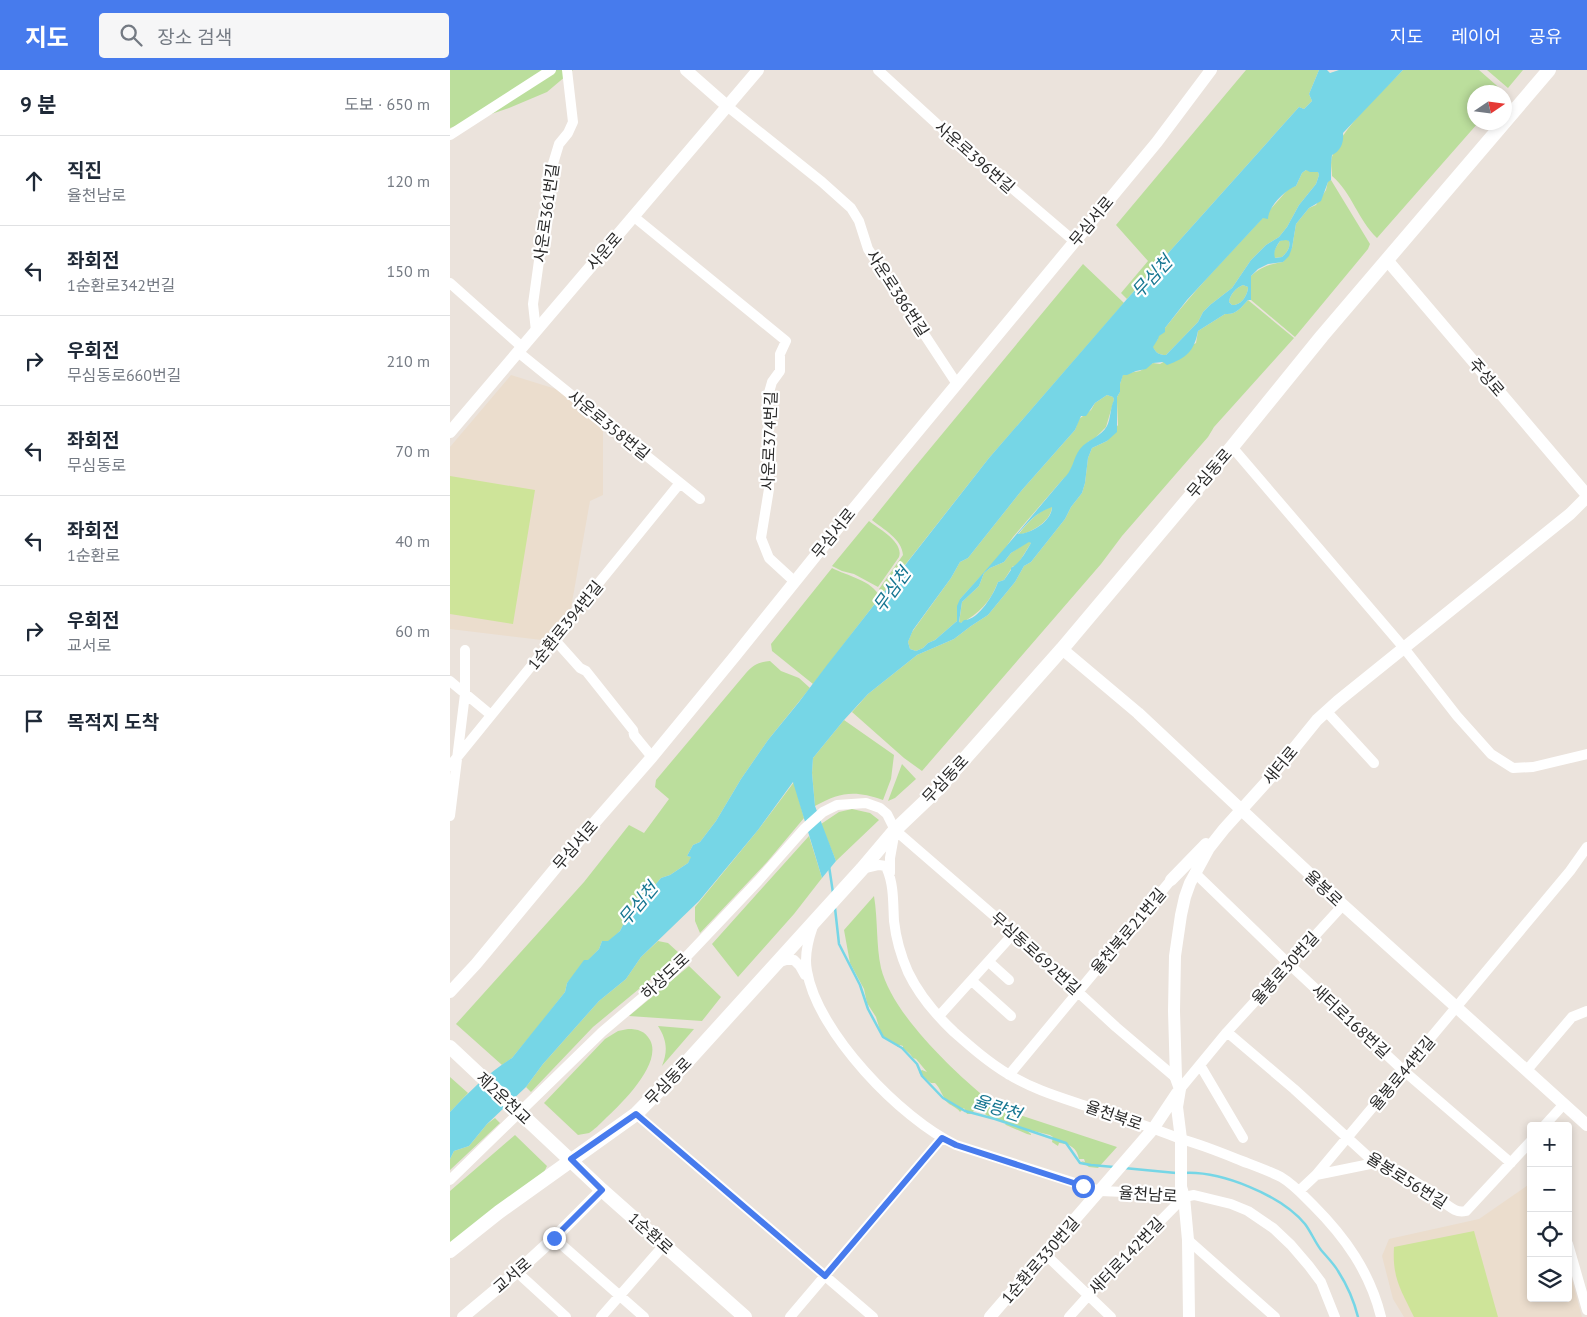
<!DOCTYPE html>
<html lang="ko">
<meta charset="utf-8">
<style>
:root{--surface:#fff;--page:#f6f6f7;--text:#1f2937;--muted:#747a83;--line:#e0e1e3;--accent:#477bed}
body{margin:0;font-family:"PT Sans","Noto Sans KR",sans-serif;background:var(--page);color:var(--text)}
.controls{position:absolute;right:15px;bottom:15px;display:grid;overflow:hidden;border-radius:5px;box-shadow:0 2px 8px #0003}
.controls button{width:45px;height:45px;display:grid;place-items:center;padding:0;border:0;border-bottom:1px solid var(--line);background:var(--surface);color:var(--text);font:25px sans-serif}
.compass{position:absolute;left:1017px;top:15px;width:45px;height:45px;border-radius:50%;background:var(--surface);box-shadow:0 2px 8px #0003;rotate:77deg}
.stop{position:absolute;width:15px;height:15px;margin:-11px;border:4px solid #477bed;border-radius:50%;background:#fff}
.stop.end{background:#477bed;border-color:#fff;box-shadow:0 1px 5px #0008}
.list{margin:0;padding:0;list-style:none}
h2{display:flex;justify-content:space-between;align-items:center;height:65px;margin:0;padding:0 20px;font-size:21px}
h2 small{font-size:16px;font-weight:400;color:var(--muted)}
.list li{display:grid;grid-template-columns:32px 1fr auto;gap:15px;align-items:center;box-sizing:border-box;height:90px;padding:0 20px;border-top:1px solid var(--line)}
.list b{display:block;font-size:19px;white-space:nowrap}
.list p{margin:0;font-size:16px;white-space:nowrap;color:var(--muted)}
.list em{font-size:16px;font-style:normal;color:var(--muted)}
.icon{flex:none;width:28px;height:28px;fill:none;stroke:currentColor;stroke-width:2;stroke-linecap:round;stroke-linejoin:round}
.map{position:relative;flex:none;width:1137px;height:1247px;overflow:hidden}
header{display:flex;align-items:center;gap:30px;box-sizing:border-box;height:70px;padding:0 25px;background:var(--accent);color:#fff}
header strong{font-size:24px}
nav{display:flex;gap:28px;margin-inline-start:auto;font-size:18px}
.search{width:350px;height:45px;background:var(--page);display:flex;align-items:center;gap:12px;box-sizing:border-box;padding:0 18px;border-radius:5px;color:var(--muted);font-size:19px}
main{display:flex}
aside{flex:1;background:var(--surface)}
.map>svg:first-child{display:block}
.education{fill:#ebddcd}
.green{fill:#bbde9c}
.pitch{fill:#cee499}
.water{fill:#76d6e6;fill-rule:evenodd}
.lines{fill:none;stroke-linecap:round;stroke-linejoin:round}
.stream{stroke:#76d6e6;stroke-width:2.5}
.minor{stroke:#fff;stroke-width:10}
.tertiary{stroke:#fff;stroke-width:12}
.secondary{stroke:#fff;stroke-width:14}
.route{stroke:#477bed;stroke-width:6}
.labels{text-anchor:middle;stroke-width:4.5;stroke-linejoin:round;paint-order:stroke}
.street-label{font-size:16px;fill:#2a2a2a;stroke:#fff}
.water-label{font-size:18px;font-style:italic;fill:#167691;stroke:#fff}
</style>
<header>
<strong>지도</strong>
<div class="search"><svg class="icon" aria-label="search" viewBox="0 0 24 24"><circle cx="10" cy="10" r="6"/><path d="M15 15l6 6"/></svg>장소 검색</div>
<nav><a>지도</a><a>레이어</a><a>공유</a></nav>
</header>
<main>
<aside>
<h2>9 분<small>도보 · 650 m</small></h2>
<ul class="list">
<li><svg class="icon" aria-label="ahead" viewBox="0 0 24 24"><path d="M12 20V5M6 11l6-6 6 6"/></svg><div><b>직진</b><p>율천남로</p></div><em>120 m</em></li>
<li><svg class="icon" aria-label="left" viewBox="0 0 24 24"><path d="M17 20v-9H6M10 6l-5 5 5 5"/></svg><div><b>좌회전</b><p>1순환로342번길</p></div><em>150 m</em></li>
<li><svg class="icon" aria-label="right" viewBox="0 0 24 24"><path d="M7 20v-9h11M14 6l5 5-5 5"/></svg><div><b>우회전</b><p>무심동로660번길</p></div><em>210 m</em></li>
<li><svg class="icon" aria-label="left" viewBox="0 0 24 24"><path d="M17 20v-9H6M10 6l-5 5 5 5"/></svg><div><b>좌회전</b><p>무심동로</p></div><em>70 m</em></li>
<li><svg class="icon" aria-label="left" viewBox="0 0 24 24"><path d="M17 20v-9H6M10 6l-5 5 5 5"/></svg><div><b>좌회전</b><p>1순환로</p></div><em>40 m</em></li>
<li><svg class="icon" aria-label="right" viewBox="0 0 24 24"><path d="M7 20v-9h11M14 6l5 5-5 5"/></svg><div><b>우회전</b><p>교서로</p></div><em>60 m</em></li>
<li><svg class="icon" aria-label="arrive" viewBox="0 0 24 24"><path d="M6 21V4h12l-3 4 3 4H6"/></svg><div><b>목적지 도착</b></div></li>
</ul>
</aside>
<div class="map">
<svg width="1137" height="1247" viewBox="0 0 1137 1247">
<rect width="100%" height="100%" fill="#ebe3dc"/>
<path class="education" d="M61,305L109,320L153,357V425L140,431L121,538L92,570L0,559V377Z
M1081,1113V1228H1118V1195L1132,1247H954L943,1229L932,1186L939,1169L1029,1149Z"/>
<path class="green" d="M0,0H123L97,22L59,38L0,58Z
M796,0H869L859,24L862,31L854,39L849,37L677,229L671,223L698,191L666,155Z
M953,0H1029L1054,22H1024V52L1028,53L927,168C908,150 902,123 882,106C882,99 880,93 882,87C889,61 933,21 953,0Z
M1037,0H1073L1058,18Z
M856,100L868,102L869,105L866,114L849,135L837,157L829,167L816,175L801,190L782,218L760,235L753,242L748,252L716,285C709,285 706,283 702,276L708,269V266L714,262L715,258C753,209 798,166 839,118L846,116L852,103Z
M881,110L920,174L918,179L845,267L801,230V206C811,197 820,194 833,192L842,178L846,154L859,138L866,135L876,120L878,111Z
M836,169L839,171C841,178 836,183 832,187L824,188C823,181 826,177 830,171Z
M633,194L674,233L539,388L433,523L429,519L453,485C452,469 433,459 422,450L459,404Z
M793,215L798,217C798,225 791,236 782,235L779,232C780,224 786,218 793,215Z
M798,230L844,268L764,357L758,367L672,466L651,494L472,701L454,688L402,642L418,624L467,585L504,569L521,556L538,545L565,512L574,496L581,492L615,449L621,437L632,423L635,413L638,388L642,378L657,371L668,355L667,332V327L670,322V314L673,304L690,301L703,293L710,294L746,273L748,261L775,244C786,245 791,238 798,230Z
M657,325L663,327L664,330L656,357L645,368L638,372L619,405L613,409L563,467L552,483L510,529L507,551L485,570L478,573L473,578L466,581L460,579L458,572L462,562L501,508L510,492L518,488L572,420L625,360L629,349L641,340L645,333Z
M602,436C602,451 581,463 568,465C578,452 587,442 602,436Z
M419,451C429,459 454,472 449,487L428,517L404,504L392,501L382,496Z
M579,471L581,473L566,497L563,496L554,510L548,512C541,531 529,544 511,553H509L512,532L529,516L534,503L540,498L554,492L561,483Z
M382,498C397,506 422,510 430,527L363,614L322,581L321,574Z
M320,591L331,601L349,608L360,618L318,670L291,709L266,751L250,772L243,775L237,786L242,787L238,793L220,805L211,808L176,849L170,861L158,872L152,871L149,879L117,913L115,922L86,959L62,988L52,995L6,954L134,812L179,755L194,763L219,729L205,717L206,710L296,603C303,595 309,592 320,591Z
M394,650L444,685L441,709L433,730C405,720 390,722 365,736L362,703L363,688Z
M452,694L466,709L445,728L438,731Z
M344,712L354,748L317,792L250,863L245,851V837L308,760Z
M402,739L420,743L429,750L386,791L371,754L389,742Z
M359,766L372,808L344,844L288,907L262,874Z
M424,826C428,850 426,875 431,898C442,943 501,999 536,1028L521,1044H517L514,1038L510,1042C507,1037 500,1036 496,1031C492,1025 490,1018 485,1013H481L470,1004L469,1002L472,1000L477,1002L466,989L463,988L460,984L453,978V976L450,975L448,977L443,972L432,967L426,947L417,933L414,919L400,893L394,860Z
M208,871L218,873L229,883L218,895L143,957L81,1022L76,1017L93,994L149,931L176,909L191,887Z
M239,896L271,927L252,951L179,946Z
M208,956L244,959L212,996C218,981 217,970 208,956Z
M178,959C188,959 195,961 200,970C213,994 170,1035 154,1050C150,1054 144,1060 139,1063C136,1064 131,1064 128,1065L94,1033L155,969L168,961Z
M0,1007L18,1023L0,1042Z
M542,1032L564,1043L667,1077L648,1098L639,1097L631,1091L635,1092L634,1089H629C627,1078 620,1074 609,1073L608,1076L602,1072L603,1067L600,1065L575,1059L581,1064V1065L577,1064L556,1055L555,1054L558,1053L538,1046L532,1042Z
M45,1048L50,1053L0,1100V1089L4,1081L19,1076L37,1054Z
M65,1065L97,1096L94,1102L0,1174V1121Z"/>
<path class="pitch" d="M0,406L85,420L63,554L0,544Z
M1024,1161L1048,1247H964C951,1220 942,1208 944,1177Z"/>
<path class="water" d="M869,0H877L880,3L889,0H953L893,63C894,72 891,81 882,85L881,94V110L878,112L871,131L859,138L846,154L842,178L839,186L833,192L818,194L808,199L801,206V230H798C791,238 786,245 775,244L748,261C744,282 736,288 717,295L713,292L703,293L696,299L686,301L677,305H673L670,314V322L667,327V362L657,371L642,378L638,388L635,413L632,423L621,437L615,449L581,492L574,496L565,512L538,545L521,556L504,569L467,585L418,624L394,650L363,688L362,703L365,736L386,791L372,808L343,712L308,760L249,831L191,887L176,909L149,931L93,994L76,1017L37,1054L19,1076L4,1081L0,1089V1042C19,1022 38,1003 62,988L115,922L117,913L134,890H138L149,879L152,871H158L170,861L176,849L211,808L220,805L238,793L241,787L237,786L243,775L250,772L266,751L291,709L318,670L349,632L377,595L539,388L677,229L849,37L854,39L862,31L859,24ZM856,100L860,102H868L869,105L866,114L849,135L837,157L829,167L816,175L801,190L782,218L760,235L753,242L748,252L716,285C709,285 706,283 703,277L708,269L709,266L715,262V258L737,230L813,148L818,149C818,137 835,120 846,116L852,103ZM836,170L839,171C841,178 836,183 832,187L825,188C823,181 826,177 830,171ZM793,215L798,217C798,225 791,236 782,235L779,232C780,224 786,218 793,215ZM657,325L663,327L664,330C660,338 661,348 657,356C651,367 638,369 630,379C623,388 623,401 613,409C579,449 546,490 510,529L507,536V551L485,570L478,573L473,578L466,581L460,579L458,572L463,560L501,508L510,492L518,488L572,420L625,360L631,346H636L645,333ZM602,437C602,451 581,464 568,464C578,452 587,442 602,437ZM579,472L581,473C575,483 570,493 561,498V500L554,510L548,512C544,524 528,551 514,550L511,553L509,552L512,532L529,516L534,503L540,498L554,492L561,483Z"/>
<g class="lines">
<path class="stream" d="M379,796L383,823
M385,838L389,874L410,915L418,939L433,967L452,978L467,994L472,1006L493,1028L515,1041L545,1049L616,1073L630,1093L641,1095L664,1097
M674,1098L726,1103
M734,1103C771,1101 831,1125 855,1154C861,1162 865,1172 871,1180C877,1187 884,1194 888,1201C897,1215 904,1231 908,1247"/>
<path class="minor" d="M428,0L488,55L624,171
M277,36L372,112L401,138L409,151L418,179L507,314
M0,65L101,0
M183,146L336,271L330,284V301L322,312L318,326L319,419L311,468L319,488L344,511
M0,213L72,277
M86,261L83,234L102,97L109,74L118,63L123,52L117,0
M68,282L250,429
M782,377L954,578L1007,646L1041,684L1063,698L1083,697L1137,684
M104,569L130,598L136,601L183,660L184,665L202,687
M0,611L41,645
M877,642L924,693
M0,696L230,413
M0,746L15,624V580
M445,760L564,863L666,957L726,1008
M412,799L429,795L436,796L437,799C444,815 443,834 444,851C446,869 451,886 458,902C469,925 486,945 504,962C521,977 538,992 558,1004C584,1020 613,1028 642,1038C672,1047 702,1058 731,1069C753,1075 772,1083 792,1091C805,1096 819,1101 831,1107C843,1114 853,1125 863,1135C895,1167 920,1202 931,1247
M745,803L840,895L954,1001L1061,1093
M363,856C358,870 354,886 357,901C367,962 451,1049 506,1075L650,1121L675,1122L734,1127L744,1125L781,1134L798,1141L823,1158L841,1175L859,1196L871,1212L885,1247
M539,892L559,910
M327,893L336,890H344L350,896L355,905
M522,911L561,946
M489,946L564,863
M777,962L844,1019L925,1093C943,1097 968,1113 983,1124C990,1129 997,1136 1005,1140C1009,1142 1012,1142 1016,1141L1081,1071
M750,995L793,1068
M1077,1000L1122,947L1137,941
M559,1005L721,810
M730,1019L777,962L893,835
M186,1044L423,1247
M1094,1056L1114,1034
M866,1105L925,1093
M0,1110L152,962L219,905L308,811L354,759L373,742L387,735L416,733L430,738L437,744L445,760L440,788V803
M849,1121L866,1105L1120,801L1137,777
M104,1168L194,1247
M738,1170L825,1247
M1118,1174L1137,1240
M595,1184L661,1247
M67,1202L116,1247
M151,1247L214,1175
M340,1247L492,1068
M619,1247L655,1207L734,1127"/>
<path class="tertiary" d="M236,0L277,36
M937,190L1137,425
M0,362L308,0
M612,579L688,643L893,835L1137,1055
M721,810L756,774
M0,922L26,894L118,783L202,687L285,586L396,448L707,72L761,0
M13,1247L67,1202L104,1168L152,1120
M540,1247L703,1059L727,1023
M739,1247L738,1170L734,1127L731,1117V1069L727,1037L730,1019L726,1008L724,941L725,886L731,845L735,827L740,813L759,778L774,759L820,708L867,650L888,631L1120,444L1137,427"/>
<path class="secondary" d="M0,977L152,1120L295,1247
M0,1181L49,1142L186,1044L236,993L412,799L445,760L487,720L612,579L782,377L872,266L1099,0"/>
</g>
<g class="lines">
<path class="route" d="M104,1168L152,1120L121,1089L186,1044L375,1206L492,1068L506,1075L633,1116"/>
</g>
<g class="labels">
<g class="street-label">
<text transform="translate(525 87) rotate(41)" y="6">사운로396번길</text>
<text transform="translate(96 143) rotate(-82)" y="6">사운로361번길</text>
<text transform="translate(641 151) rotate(-50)" y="6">무심서로</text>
<text transform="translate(154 181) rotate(-49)" y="6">사운로</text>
<text transform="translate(448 223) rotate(57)" y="6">사운로386번길</text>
<text transform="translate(1037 307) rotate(49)" y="6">주성로</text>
<text transform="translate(159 355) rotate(39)" y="6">사운로358번길</text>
<text transform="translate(319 371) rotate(-88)" y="6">사운로374번길</text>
<text transform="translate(759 403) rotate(-49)" y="6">무심동로</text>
<text transform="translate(383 463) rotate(-51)" y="6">무심서로</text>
<text transform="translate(115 555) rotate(-51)" y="6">1순환로394번길</text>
<text transform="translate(830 695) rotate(-50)" y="6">새터로</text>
<text transform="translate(495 709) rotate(-47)" y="6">무심동로</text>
<text transform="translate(125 775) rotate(-49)" y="6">무심서로</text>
<text transform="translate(874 818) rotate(43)" y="6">율봉로</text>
<text transform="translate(678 861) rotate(-50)" y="6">율천북로21번길</text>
<text transform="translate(586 883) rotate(42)" y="6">무심동로692번길</text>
<text transform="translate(835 898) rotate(-48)" y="6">율봉로30번길</text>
<text transform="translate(215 906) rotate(-43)" y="6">하상도로</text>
<text transform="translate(901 951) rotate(43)" y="6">새터로168번길</text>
<text transform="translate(952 1003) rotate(-50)" y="6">율봉로44번길</text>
<text transform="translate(218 1011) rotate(-46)" y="6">무심동로</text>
<text transform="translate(54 1028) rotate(43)" y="6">제2운천교</text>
<text transform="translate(664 1045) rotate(19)" y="6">율천북로</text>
<text transform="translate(957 1110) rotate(32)" y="6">율봉로56번길</text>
<text transform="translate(698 1124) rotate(4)" y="6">율천남로</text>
<text transform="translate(201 1163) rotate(42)" y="6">1순환로</text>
<text transform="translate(676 1186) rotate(-46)" y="6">새터로142번길</text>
<text transform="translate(590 1190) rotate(-49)" y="6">1순환로330번길</text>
<text transform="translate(62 1205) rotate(-41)" y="6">교서로</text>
</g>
<g class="water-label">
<text transform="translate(702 207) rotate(-47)" y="6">무심천</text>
<text transform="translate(442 520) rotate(-54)" y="6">무심천</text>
<text transform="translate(188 834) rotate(-50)" y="6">무심천</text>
<text transform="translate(547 1038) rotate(18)" y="6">율량천</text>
</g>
</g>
</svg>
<div class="controls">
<button>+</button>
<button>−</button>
<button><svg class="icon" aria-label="locate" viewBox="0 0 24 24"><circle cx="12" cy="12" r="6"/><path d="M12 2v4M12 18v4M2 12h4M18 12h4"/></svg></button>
<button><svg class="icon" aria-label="layers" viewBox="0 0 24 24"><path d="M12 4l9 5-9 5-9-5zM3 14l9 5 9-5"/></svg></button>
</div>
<svg class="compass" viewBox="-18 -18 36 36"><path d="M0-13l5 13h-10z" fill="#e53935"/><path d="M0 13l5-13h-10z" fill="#747a83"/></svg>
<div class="stop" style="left:633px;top:1116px"></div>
<div class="stop end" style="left:104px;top:1168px"></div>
</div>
</main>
